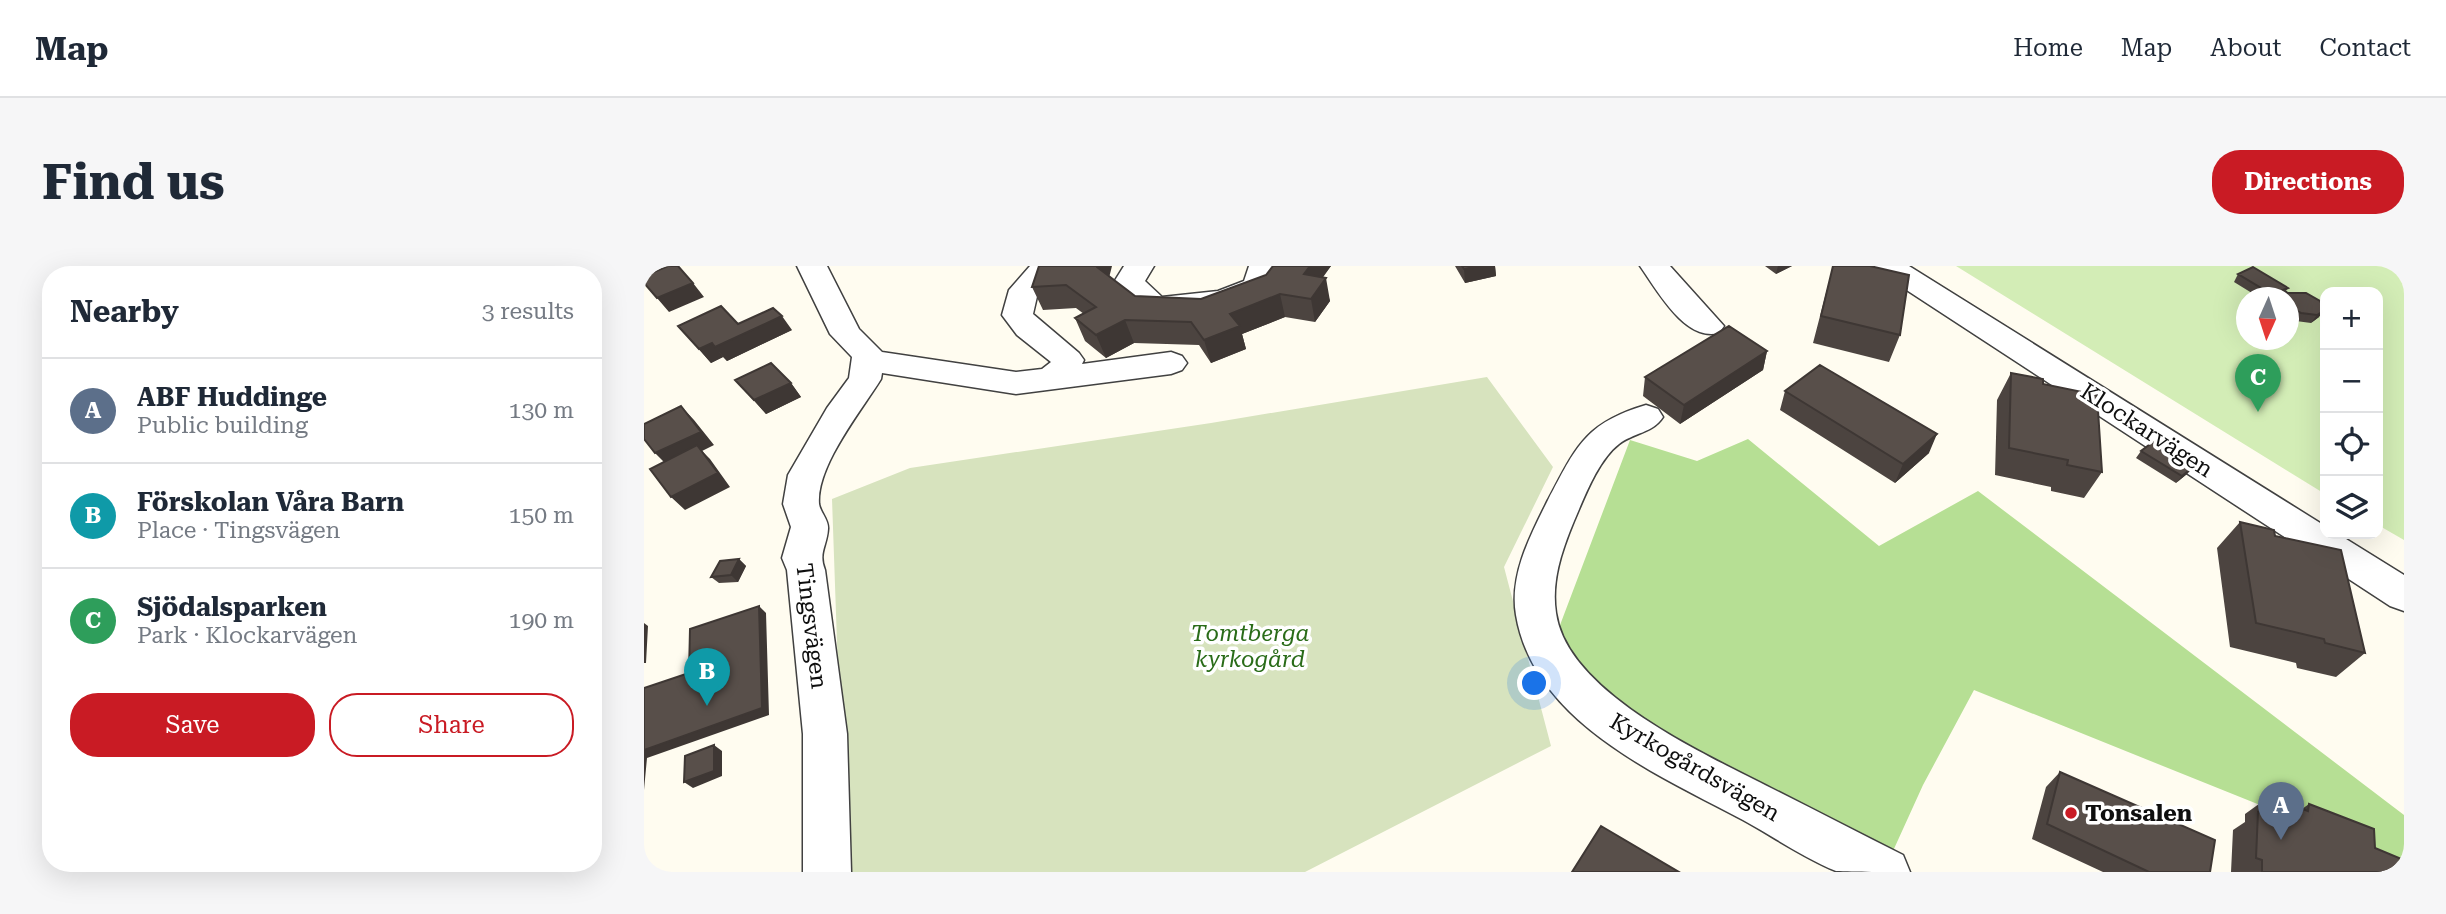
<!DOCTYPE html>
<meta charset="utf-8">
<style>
:root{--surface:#fff;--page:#f6f6f7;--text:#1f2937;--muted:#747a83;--line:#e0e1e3;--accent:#c91b24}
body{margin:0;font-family:"Roboto Serif",serif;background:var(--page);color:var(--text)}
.controls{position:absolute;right:21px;top:21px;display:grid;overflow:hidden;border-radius:14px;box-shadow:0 7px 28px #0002}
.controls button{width:63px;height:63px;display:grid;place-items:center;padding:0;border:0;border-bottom:2px solid var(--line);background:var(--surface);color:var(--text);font:35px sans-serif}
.compass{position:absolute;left:1592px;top:21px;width:63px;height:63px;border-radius:50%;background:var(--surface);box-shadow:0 7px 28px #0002;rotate:183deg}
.you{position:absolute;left:891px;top:418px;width:24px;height:24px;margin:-18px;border:5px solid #fff;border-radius:50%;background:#1a73e8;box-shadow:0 0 0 10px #1a73e833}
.badge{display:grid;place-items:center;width:46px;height:46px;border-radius:50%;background:var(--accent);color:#fff;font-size:23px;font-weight:700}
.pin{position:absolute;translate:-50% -58px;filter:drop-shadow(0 2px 4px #0008)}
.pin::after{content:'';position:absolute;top:37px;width:24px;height:21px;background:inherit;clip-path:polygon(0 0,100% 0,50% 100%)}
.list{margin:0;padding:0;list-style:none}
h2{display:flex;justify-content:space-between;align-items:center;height:91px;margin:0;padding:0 28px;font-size:30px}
h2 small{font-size:23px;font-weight:400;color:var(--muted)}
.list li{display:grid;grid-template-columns:46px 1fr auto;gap:21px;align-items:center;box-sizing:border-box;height:105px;padding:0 28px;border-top:2px solid var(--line)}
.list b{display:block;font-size:26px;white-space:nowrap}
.list p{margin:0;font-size:23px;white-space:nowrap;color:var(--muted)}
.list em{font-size:23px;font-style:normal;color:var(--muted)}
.actions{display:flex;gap:14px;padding:21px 28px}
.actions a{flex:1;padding:16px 0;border:2px solid var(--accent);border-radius:28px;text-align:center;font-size:24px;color:var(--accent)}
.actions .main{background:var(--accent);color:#fff}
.icon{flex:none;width:38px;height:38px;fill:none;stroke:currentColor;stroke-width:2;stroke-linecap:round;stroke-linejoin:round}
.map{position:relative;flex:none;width:1760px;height:606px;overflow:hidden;border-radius:28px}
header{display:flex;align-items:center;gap:42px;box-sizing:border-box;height:98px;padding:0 35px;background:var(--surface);border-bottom:2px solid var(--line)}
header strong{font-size:33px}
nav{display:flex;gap:38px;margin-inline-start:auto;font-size:24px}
.intro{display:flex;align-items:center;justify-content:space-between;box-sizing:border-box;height:168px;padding:0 42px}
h1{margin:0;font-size:49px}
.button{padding:18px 32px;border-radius:28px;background:var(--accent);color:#fff;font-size:24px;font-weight:700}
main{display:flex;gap:42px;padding:0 42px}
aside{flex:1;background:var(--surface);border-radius:28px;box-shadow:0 7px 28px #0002}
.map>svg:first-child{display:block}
.green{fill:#d3edb6;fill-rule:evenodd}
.forest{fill:#b6df94}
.cemetery{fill:#d7e3be}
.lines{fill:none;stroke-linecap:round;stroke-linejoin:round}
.minor-casing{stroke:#414141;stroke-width:3}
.minor{fill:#fff;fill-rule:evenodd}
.wall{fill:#4c4440}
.shaded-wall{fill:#3e3734}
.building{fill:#584f4a;stroke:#3e3734;stroke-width:2}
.poi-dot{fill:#c91b24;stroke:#fff;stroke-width:2.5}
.labels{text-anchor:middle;stroke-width:7;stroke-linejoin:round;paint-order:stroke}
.street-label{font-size:23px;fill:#0e0e0e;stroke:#fff}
.park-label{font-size:23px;font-style:italic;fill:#2a6c19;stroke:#fff}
.poi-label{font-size:23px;font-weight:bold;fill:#0e0e0e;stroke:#fff;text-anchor:start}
</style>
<header>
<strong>Map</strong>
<nav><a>Home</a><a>Map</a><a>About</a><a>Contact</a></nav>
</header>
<div class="intro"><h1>Find us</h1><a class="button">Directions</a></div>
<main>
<aside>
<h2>Nearby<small>3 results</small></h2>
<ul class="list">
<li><span class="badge" style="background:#5c6f8a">A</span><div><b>ABF Huddinge</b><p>Public building</p></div><em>130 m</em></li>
<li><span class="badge" style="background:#0f9aa8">B</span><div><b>Förskolan Våra Barn</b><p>Place · Tingsvägen</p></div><em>150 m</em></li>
<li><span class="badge" style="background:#2e9e5b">C</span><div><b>Sjödalsparken</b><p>Park · Klockarvägen</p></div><em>190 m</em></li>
</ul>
<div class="actions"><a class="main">Save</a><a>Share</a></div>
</aside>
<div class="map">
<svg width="1760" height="606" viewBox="0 0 1760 606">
<rect width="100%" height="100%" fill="#fffcf0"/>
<path class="green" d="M1312,0H1760V274L1734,259V26H1681V228ZM1602,32H1644V74H1602Z"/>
<path class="forest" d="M1104,173L1235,280L1334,225L1760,549V597L1330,424L1279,519L1244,596L954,431L910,375L986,174L1053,195Z"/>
<path class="cemetery" d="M843,111L909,201L860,301L907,480L661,606H201L188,233L266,202L567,157Z"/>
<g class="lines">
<defs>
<path id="minor" d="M153,0H183L215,63L238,86L372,106L398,103L407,96L373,69L358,49L365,24L386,0H417L394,26L389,48L435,87L440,94L438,98L527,86L538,90L543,97L538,104L527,108L372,128L238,107L237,113C218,144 172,200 175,238C176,246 185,254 184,263C183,280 174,287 181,304L203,468L207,606H159V468L143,304L138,292L147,261L139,238L144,209L183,142L205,112L208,91L186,68Z
M480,0H510L501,15L518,31L574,25L600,15L605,0H635L624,26C601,37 523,60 501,48C490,42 477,26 470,16Z
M996,0H1026L1080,60L1075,67C1041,76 1013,24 996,0Z
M1230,0H1265L1681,260V268H1694L1760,309V345L1746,340L1235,6Z
M1002,139L1014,143L1019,151C1009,167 989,167 975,178C954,194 940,232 930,255C918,284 907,315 912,347C923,427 1063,489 1127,522C1171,544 1215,567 1259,589L1266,606C1247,606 1208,606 1192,605C1160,592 1130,571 1099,554C1015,509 890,457 872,349C865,309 887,268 904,234C932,181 941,157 1002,139Z"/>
</defs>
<use href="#minor" class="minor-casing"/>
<use href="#minor" class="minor"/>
</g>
<path class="wall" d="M629,0H687L678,11L686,35L671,56L641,51L598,68L602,83L567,97L555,79L490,77L462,92L441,75L431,52L440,48L432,42L399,44L388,21L465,11L491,30L557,33L622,9Z
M811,0H851L852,10L821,17Z
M1121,0H1148L1132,8Z
M1189,0L1256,69L1245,96L1169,77Z
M1594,8L1644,22L1642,25L1675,51L1667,57L1652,55L1644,51V32H1616L1590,16Z
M94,58L148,64L83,95L79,91L67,97L34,60Z
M1123,85L1119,104L1036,158L999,130L1001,111Z
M1367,107L1399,118L1458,206L1440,232L1407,225V221L1351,209L1353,134Z
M91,114L147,117L157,131L122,148Z
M1141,125L1285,187L1251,217L1136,144Z
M1497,185L1549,201L1543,208L1532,217L1492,192Z
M1596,256L1631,270L1721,387L1692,411L1653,402L1652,397L1586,381L1573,282Z
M95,293L102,300L94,316L75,317L67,311Z
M1416,506L1566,606H1459L1388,573L1402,521Z
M1626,530L1658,543L1665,538L1731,582L1760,606H1587L1589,564L1601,556V548Z"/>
<path class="shaded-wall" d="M453,0H468L462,24L453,1Z
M666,0H687L665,31L660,8Z
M835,0H851L852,10L821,17L820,3Z
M1134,0H1148L1132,8Z
M682,12L686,35L671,56L667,33Z
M49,17L60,31L25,46L13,32Z
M636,28L641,51L598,68L602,83L567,97L560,74L586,48Z
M1681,44L1675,51L1667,57L1673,49Z
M138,50L148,64L83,95L71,81Z
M481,54L490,77L462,92L452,69Z
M68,77L79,91L67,97L55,83Z
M1123,85L1119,104L1036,158L1040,139Z
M147,117L157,131L122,148L110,134Z
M37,140L50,154L70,179L58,185L66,193L86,221L41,244L27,231L25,201L11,187Z
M1293,168L1285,187L1251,217L1259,198Z
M1549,201L1543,208L1532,217L1538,210Z
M95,293L102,300L94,316L87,309Z
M115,340L122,347L125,449L3,492L0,524V484Z
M0,357L4,360L2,397H0Z
M70,479L78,485V510L49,522L40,516Z"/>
<path class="building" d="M24,0H34L49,17L13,32L0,17V10Z
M395,0H453V1L491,30L557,33L622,9L629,0H666L660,8L682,12L667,33L636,28L586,48L596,60L560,74L547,56L481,54L452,69L431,52L452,41L422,19L388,21Z
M818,0H835L820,3Z
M1189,0H1226L1265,9L1256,69L1177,50Z
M1609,1L1644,22L1639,24L1644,27H1662L1676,35L1681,44L1673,49L1657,47L1644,41V32H1639L1638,30L1629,29L1594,8Z
M77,40L94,58L129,42L138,50L71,81L68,77L55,83L34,60Z
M1085,60L1123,85L1040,139L1001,111Z
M127,97L147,117L110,134L91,114Z
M1176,99L1293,168L1259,198L1141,125Z
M1367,107L1399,113V118L1453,129L1458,206L1423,199L1424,194L1365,182Z
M37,140L57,166L11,187L0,173V158Z
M1509,176L1549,201L1538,210L1497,185Z
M53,179L74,207L27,231L6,203Z
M1596,256L1630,264L1631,270L1697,284L1721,387L1681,377L1680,373L1612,357Z
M95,293L87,309L67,311L76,295Z
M115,340L118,442L0,484V422L45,407L46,363Z
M70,479V505L40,516L41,490Z
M1416,506L1571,574L1566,606H1505L1403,558Z
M1626,530L1664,545L1665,538L1730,563L1731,582L1760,594V606H1618V594L1612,592L1614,546L1625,551Z
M957,560L1035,606H928Z"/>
<circle class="poi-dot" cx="1427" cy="547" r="7"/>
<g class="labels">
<g class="street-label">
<text transform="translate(1503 164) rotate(33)" y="8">Klockarvägen</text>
<text transform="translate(168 360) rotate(83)" y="8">Tingsvägen</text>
<text transform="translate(1051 501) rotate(30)" y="8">Kyrkogårdsvägen</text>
</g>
<g class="park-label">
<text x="606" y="375">Tomtberga<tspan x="606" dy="26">kyrkogård</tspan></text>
</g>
<g class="poi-label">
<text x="1441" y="555">Tonsalen</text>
</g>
</g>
</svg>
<div class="controls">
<button>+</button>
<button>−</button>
<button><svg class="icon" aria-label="locate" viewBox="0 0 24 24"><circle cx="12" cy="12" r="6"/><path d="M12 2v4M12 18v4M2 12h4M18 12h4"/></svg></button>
<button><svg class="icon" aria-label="layers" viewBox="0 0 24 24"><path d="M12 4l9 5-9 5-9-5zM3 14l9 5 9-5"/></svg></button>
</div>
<svg class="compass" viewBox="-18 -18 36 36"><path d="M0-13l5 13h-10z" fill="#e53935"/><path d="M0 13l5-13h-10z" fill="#747a83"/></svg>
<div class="you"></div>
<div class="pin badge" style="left:1637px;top:574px;background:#5c6f8a">A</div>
<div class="pin badge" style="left:63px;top:440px;background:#0f9aa8">B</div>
<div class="pin badge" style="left:1614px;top:146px;background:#2e9e5b">C</div>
</div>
</main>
